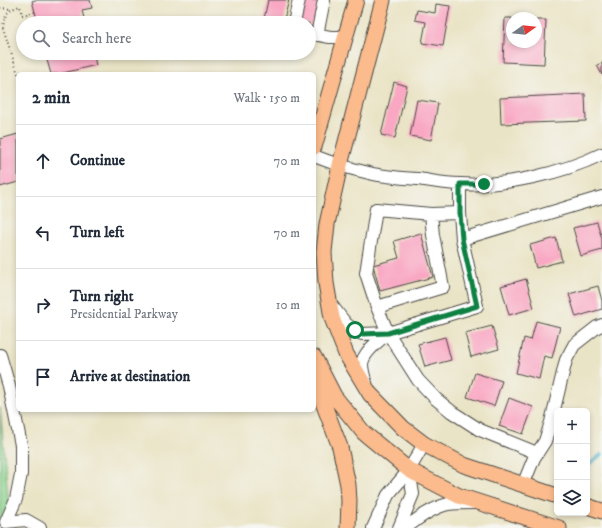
<!DOCTYPE html>
<meta charset="utf-8">
<style>
:root{--surface:#fff;--page:#f6f6f7;--text:#1f2937;--muted:#747a83;--line:#e0e1e3}
body{margin:0;font-family:"IM FELL DW Pica",serif;background:var(--page);color:var(--text)}
.controls{position:absolute;right:12px;bottom:12px;display:grid;overflow:hidden;border-radius:6px;box-shadow:0 2px 6px #0003}
.controls button{width:36px;height:36px;display:grid;place-items:center;padding:0;border:0;border-bottom:1px solid var(--line);background:var(--surface);color:var(--text);font:20px sans-serif}
.compass{position:absolute;left:506px;top:12px;width:36px;height:36px;border-radius:50%;background:var(--surface);box-shadow:0 2px 6px #0003;rotate:75deg}
.stop{position:absolute;width:12px;height:12px;margin:-9px;border:3px solid #0b8043;border-radius:50%;background:#fff}
.stop.end{background:#0b8043;border-color:#fff;box-shadow:0 1px 4px #0008}
.list{margin:0;padding:0;list-style:none}
h2{display:flex;justify-content:space-between;align-items:center;height:52px;margin:0;padding:0 16px;font-size:17px}
h2 small{font-size:13px;font-weight:400;color:var(--muted)}
.list li{display:grid;grid-template-columns:26px 1fr auto;gap:12px;align-items:center;box-sizing:border-box;height:72px;padding:0 16px;border-top:1px solid var(--line)}
.list b{display:block;font-size:15px;white-space:nowrap}
.list p{margin:0;font-size:13px;white-space:nowrap;color:var(--muted)}
.list em{font-size:13px;font-style:normal;color:var(--muted)}
.icon{flex:none;width:22px;height:22px;fill:none;stroke:currentColor;stroke-width:2;stroke-linecap:round;stroke-linejoin:round}
.map{position:relative;flex:none;width:602px;height:528px;overflow:hidden}
.search{position:absolute;background:var(--surface);box-shadow:0 2px 6px #0003;left:16px;top:16px;width:300px;height:44px;display:flex;align-items:center;gap:10px;box-sizing:border-box;padding:0 14px;border-radius:22px;color:var(--muted);font-size:15px}
.panel{position:absolute;background:var(--surface);box-shadow:0 2px 6px #0003;left:16px;top:72px;width:300px;height:340px;border-radius:6px}
.map>svg:first-child{display:block}
.green{fill:#8cd28d;stroke:#5c7e5c}
.lines{fill:none;stroke-linecap:round;stroke-linejoin:round}
.stream{stroke:#45aec5;stroke-width:3.5}
.building{fill:#f9a7c3}
.minor-casing{stroke:#484742;stroke-width:14}
.major-casing{stroke:#484742;stroke-width:17}
.path{stroke:#484742;stroke-width:2;stroke-dasharray:1 3;stroke-linecap:butt}
.minor{stroke:#fff;stroke-width:12}
.major{stroke:#fbbb8c;stroke-width:15}
.route{stroke:#0b8043;stroke-width:5}
</style>
<div class="map">
<svg width="602" height="528" viewBox="0 0 602 528">
<rect width="100%" height="100%" fill="#f6f6f2"/>
<filter id="ink" filterUnits="userSpaceOnUse"><feTurbulence type="fractalNoise" baseFrequency=".025" numOctaves="2"/><feDisplacementMap in="SourceGraphic" scale="8" xChannelSelector="R" yChannelSelector="G"/><feConvolveMatrix kernelMatrix="1 2 1 2 8 2 1 2 1" color-interpolation-filters="sRGB"/></filter>
<filter id="wash" filterUnits="userSpaceOnUse"><feTurbulence type="fractalNoise" baseFrequency=".012" numOctaves="4" result="noise"/><feDisplacementMap in="SourceGraphic" scale="16" xChannelSelector="R" yChannelSelector="G"/><feGaussianBlur stdDeviation="0.9" result="paint"/><feColorMatrix in="noise" values="0 0 0 0 0 0 0 0 0 0 0 0 0 0 0 0 0 1.4 0 .05"/><feComposite in="paint" operator="in"/></filter>
<g filter="url(#wash)">
<rect width="100%" height="100%" fill="#eae4c6"/>
<path class="green" d="M0,407L11,528H0Z"/>
<g class="lines">
<path class="stream" d="M587,466L602,454"/>
</g>
<g id="blocks">
<path class="building" d="M35,0H90L92,8L82,10L85,23H38L32,1Z
M268,0H289L283,23L264,19Z
M305,0H321L313,28L309,27V23H299Z
M436,4L450,6L443,46L422,43L426,22L415,20L417,10L435,13Z
M505,18H512V42H536V20H546L544,64L503,62Z
M45,53H93L96,65L59,74H51Z
M602,63V75L597,65Z
M394,82L407,86L395,138L381,135Z
M585,94L586,121L501,124L500,98Z
M417,100L438,103L431,140L410,136Z
M18,134V182L0,187V139Z
M597,222L602,239V250L581,256L573,228Z
M421,233L433,277L380,291L373,265L399,258L394,241Z
M556,238L562,261L536,268L530,245Z
M526,279L534,308L509,315L501,286Z
M598,286L602,301V309L576,317L569,294Z
M536,321L560,327L552,358L544,356L539,379L516,373L524,338L531,340Z
M492,326L499,349L471,357L465,333Z
M445,337L451,360L425,367L418,344Z
M475,373L502,381L494,406L467,397Z
M509,398L533,407L523,434L499,426Z"/>
</g>
</g>
<g filter="url(#ink)">
<use href="#blocks" fill-opacity="0" stroke="#484742" stroke-width="1"/>
<g class="lines">
<defs>
<path id="minor" d="M294,23L299,0
M309,33L330,37H345
M317,35L324,0
M314,156C332,163 351,169 369,173C385,177 402,178 418,179C432,181 446,184 460,184C504,187 563,173 602,154
M460,213L431,214L376,209L366,273L377,307L388,333L418,380L436,399L452,412L480,430L537,453
M462,239L602,197
M329,302L346,324L355,330L362,334L388,333L477,306L462,239L460,213V184
M377,307L443,287L433,235L431,214
M0,355L9,386L21,445V474L16,499L6,522
M366,383C364,377 362,370 362,364C363,352 380,340 388,333
M523,485L534,458L545,441L551,422L566,360L574,345L597,327L602,325
M6,522L26,520L40,528
M373,528L388,495L409,470L424,444
M399,528L413,494L409,470
M406,528C418,518 432,508 448,504C456,503 466,503 474,503"/>
<path id="major" d="M383,0L340,165L327,224L324,252L326,283L332,318L346,354L370,394L403,428L424,444L464,465L557,496
M314,147L356,0
M314,357L334,396L364,433L409,470L459,496L559,528
M314,368L316,384L340,447L348,485L349,501L348,528
M587,506L602,511"/>
</defs>
<use href="#minor" class="minor-casing"/>
<use href="#major" class="major-casing"/>
<path class="path" d="M0,8L11,9
M18,74L3,28C4,15 7,10 20,6L22,15L35,12"/>
<use href="#minor" class="minor"/>
<use href="#major" class="major"/>
</g>
</g>
<g class="lines" filter="url(#ink)">
<path class="route" d="M355,330L362,334L388,333L477,306L462,239L460,213V184H484"/>
</g>
</svg>
<div class="controls">
<button>+</button>
<button>−</button>
<button><svg class="icon" aria-label="layers" viewBox="0 0 24 24"><path d="M12 4l9 5-9 5-9-5zM3 14l9 5 9-5"/></svg></button>
</div>
<svg class="compass" viewBox="-18 -18 36 36"><path d="M0-13l5 13h-10z" fill="#e53935"/><path d="M0 13l5-13h-10z" fill="#747a83"/></svg>
<div class="stop" style="left:355px;top:330px"></div>
<div class="stop end" style="left:484px;top:184px"></div>
<div class="search"><svg class="icon" aria-label="search" viewBox="0 0 24 24"><circle cx="10" cy="10" r="6"/><path d="M15 15l6 6"/></svg>Search here</div>
<section class="panel">
<h2>2 min<small>Walk · 150 m</small></h2>
<ul class="list">
<li><svg class="icon" aria-label="ahead" viewBox="0 0 24 24"><path d="M12 20V5M6 11l6-6 6 6"/></svg><div><b>Continue</b></div><em>70 m</em></li>
<li><svg class="icon" aria-label="left" viewBox="0 0 24 24"><path d="M17 20v-9H6M10 6l-5 5 5 5"/></svg><div><b>Turn left</b></div><em>70 m</em></li>
<li><svg class="icon" aria-label="right" viewBox="0 0 24 24"><path d="M7 20v-9h11M14 6l5 5-5 5"/></svg><div><b>Turn right</b><p>Presidential Parkway</p></div><em>10 m</em></li>
<li><svg class="icon" aria-label="arrive" viewBox="0 0 24 24"><path d="M6 21V4h12l-3 4 3 4H6"/></svg><div><b>Arrive at destination</b></div></li>
</ul>
</section>
</div>
